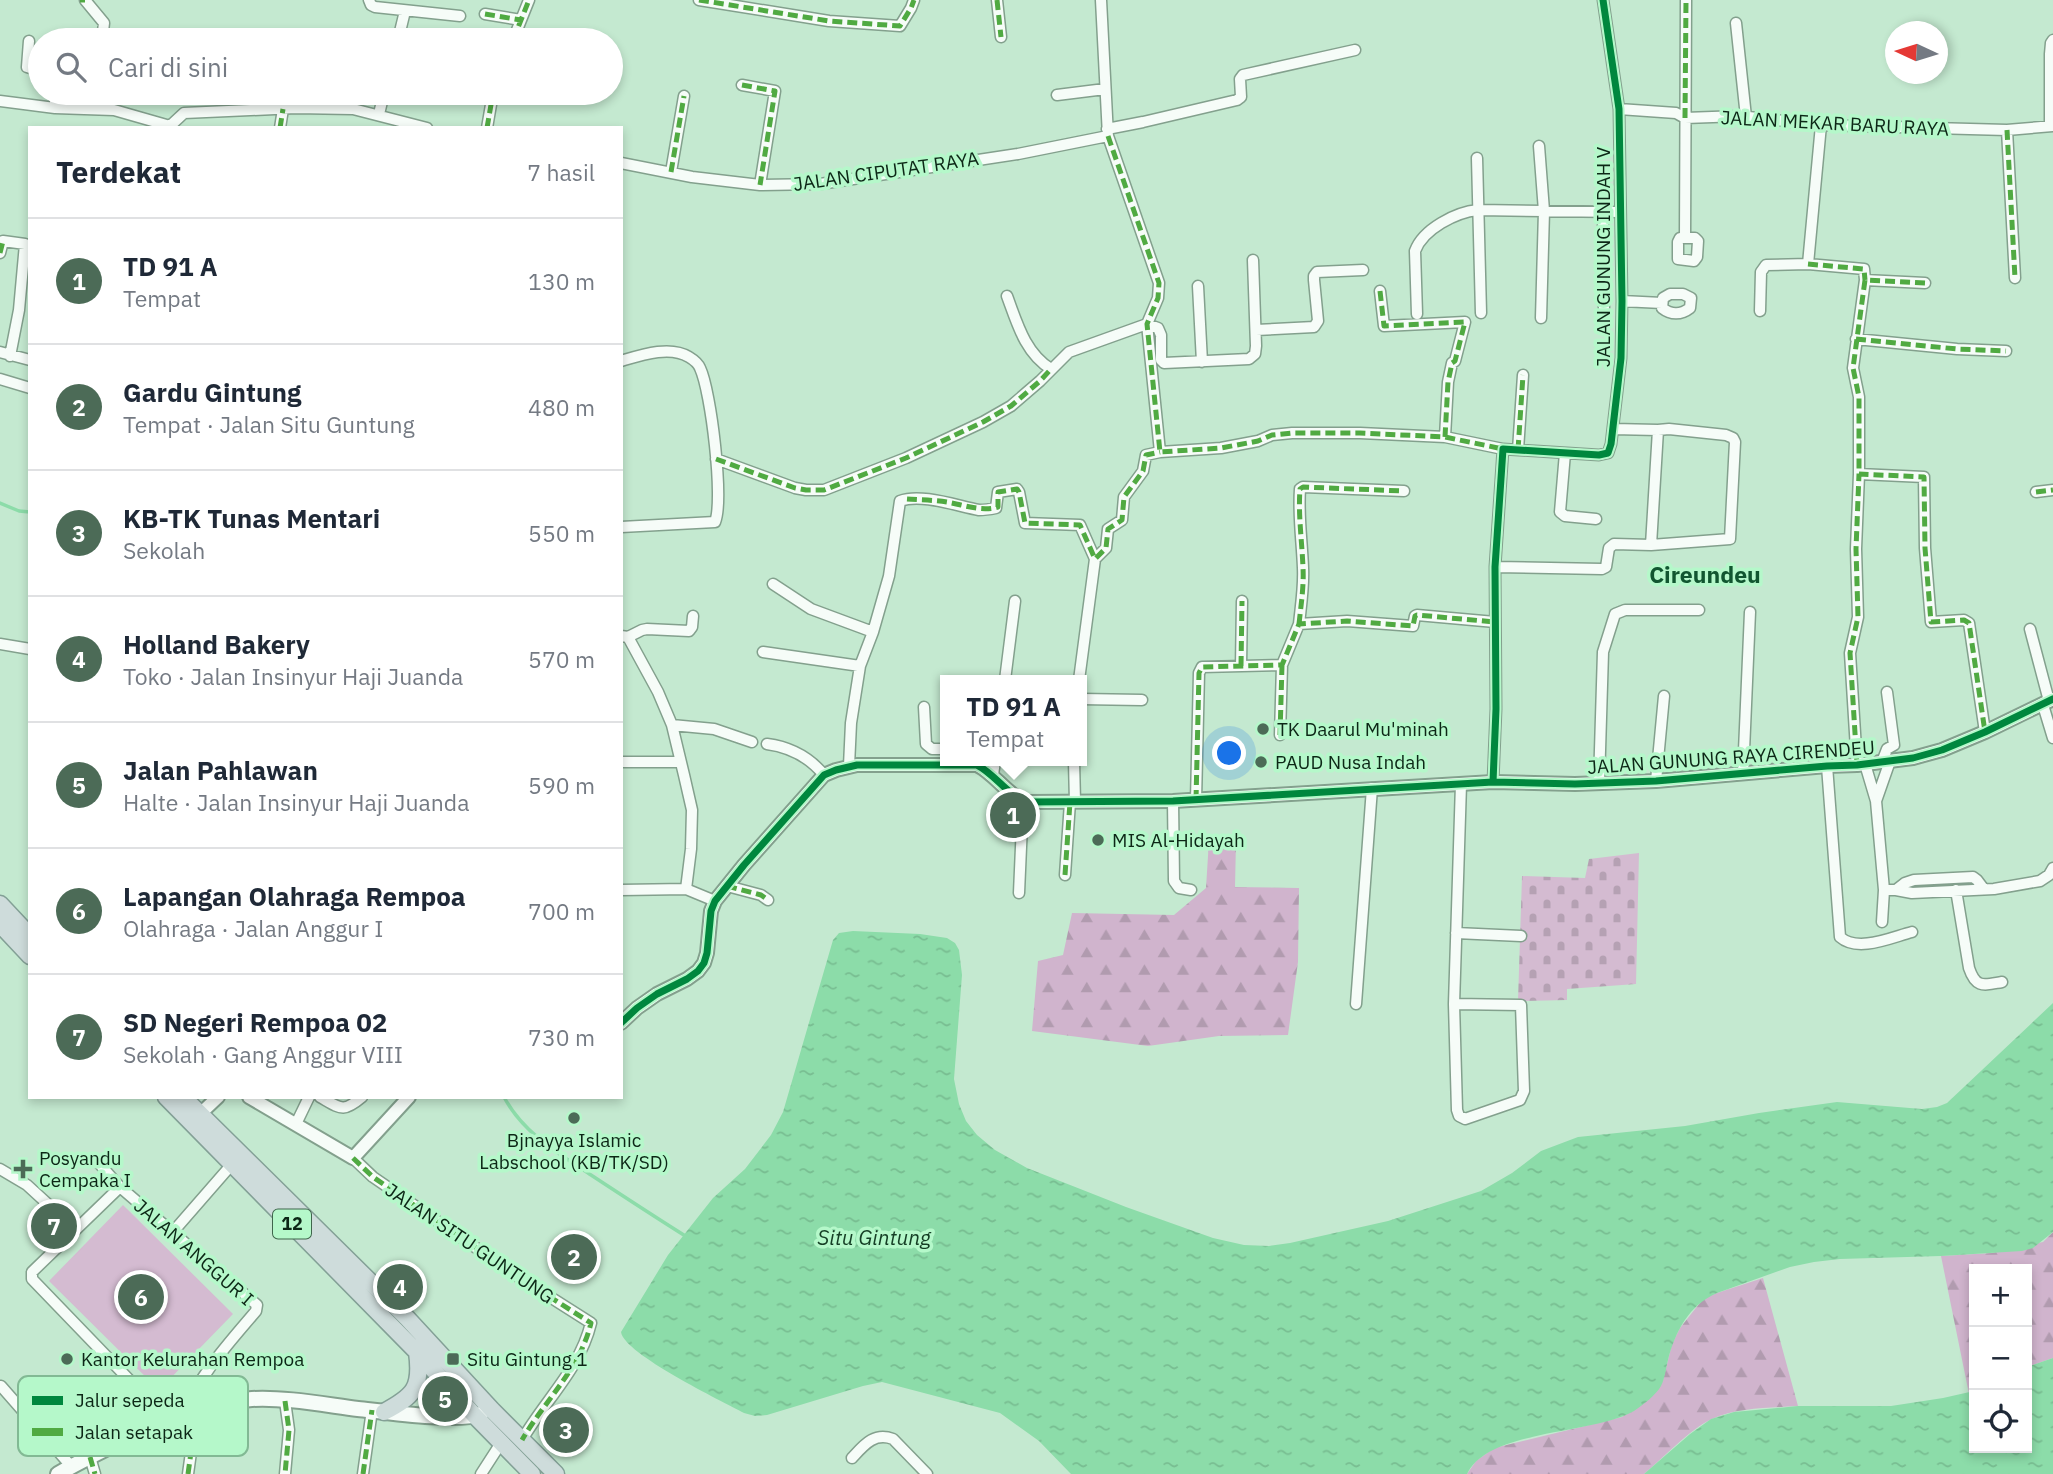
<!DOCTYPE html>
<html lang="id">
<meta charset="utf-8">
<style>
:root{--surface:#fff;--page:#f2f2f3;--text:#1f2937;--muted:#747a83;--line:#e0e1e3;--accent:#4c6b57}
body{margin:0;font-family:"IBM Plex Sans",sans-serif;background:var(--page);color:var(--text)}
.controls{position:absolute;right:21px;bottom:21px;display:grid;overflow:hidden;border-radius:0px;box-shadow:0 4px 10px #0003}
.controls button{width:63px;height:63px;display:grid;place-items:center;padding:0;border:0;border-bottom:2px solid var(--line);background:var(--surface);color:var(--text);font:35px sans-serif}
.compass{position:absolute;left:1885px;top:21px;width:63px;height:63px;border-radius:50%;background:var(--surface);box-shadow:0 4px 10px #0003;rotate:274deg}
.you{position:absolute;left:1230px;top:754px;width:24px;height:24px;margin:-18px;border:5px solid #fff;border-radius:50%;background:#1a73e8;box-shadow:0 0 0 10px #1a73e833}
.badge{display:grid;place-items:center;width:46px;height:46px;border-radius:50%;background:var(--accent);color:#fff;font-size:23px;font-weight:700}
.pin{position:absolute;translate:-50% -50%;border:4px solid #fff;box-shadow:0 2px 7px #0006}
.popup{position:absolute;left:940px;top:675px;width:147px;height:91px;box-sizing:border-box;display:grid;place-content:center;border-radius:0px;background:var(--surface);filter:drop-shadow(0 2px 5px #0005);font-size:23px;white-space:nowrap;color:var(--muted)}
.popup b{font-size:26px;color:var(--text)}
.popup::after{content:'';position:absolute;left:50%;top:100%;margin-left:-14px;border:14px solid transparent;border-top-color:var(--surface)}
.list{margin:0;padding:0;list-style:none}
h2{display:flex;justify-content:space-between;align-items:center;height:91px;margin:0;padding:0 28px;font-size:30px}
h2 small{font-size:23px;font-weight:400;color:var(--muted)}
.list li{display:grid;grid-template-columns:46px 1fr auto;gap:21px;align-items:center;box-sizing:border-box;height:126px;padding:0 28px;border-top:2px solid var(--line)}
.list b{display:block;font-size:26px;white-space:nowrap}
.list p{margin:0;font-size:23px;white-space:nowrap;color:var(--muted)}
.list em{font-size:23px;font-style:normal;color:var(--muted)}
.icon{flex:none;width:38px;height:38px;fill:none;stroke:currentColor;stroke-width:2;stroke-linecap:round;stroke-linejoin:round}
.map{position:relative;flex:none;width:2053px;height:1474px;overflow:hidden}
.search{position:absolute;background:var(--surface);box-shadow:0 4px 10px #0003;left:28px;top:28px;width:595px;height:77px;display:flex;align-items:center;gap:18px;box-sizing:border-box;padding:0 24px;border-radius:38px;color:var(--muted);font-size:26px}
.panel{position:absolute;background:var(--surface);box-shadow:0 4px 10px #0003;left:28px;top:126px;width:595px;height:973px;border-radius:0px}
.map>svg:first-child{display:block}
.forest{fill:url(#forest-firs)}
.cemetery{fill:url(#cemetery-stones)}
.pitch{fill:#d4bbd1}
.water{fill:url(#water-ripples)}
.lines{fill:none;stroke-linecap:round;stroke-linejoin:round}
.stream{stroke:#8cdca9;stroke-width:3.5}
.minor-casing{stroke:#83a08d;stroke-width:13}
.tertiary-casing{stroke:#83a08d;stroke-width:16}
.secondary-casing{stroke:#83a08d;stroke-width:18}
.trunk-casing{stroke:#83a096;stroke-width:19}
.minor{stroke:#f6fcf8;stroke-width:10}
.tertiary{stroke:#f6fcf8;stroke-width:12}
.secondary{stroke:#f6fcf8;stroke-width:14}
.trunk{stroke:#cedcdb;stroke-width:16}
.quiet{stroke:#50aa42;stroke-width:5;stroke-dasharray:10 5;stroke-linecap:butt}
.cycleway-casing{stroke:#b5f8ca;stroke-width:11}
.cycleway{stroke:#00873e;stroke-width:7}
.poi-dot{fill:#4c6b57;stroke:#b5f8ca;stroke-width:2.5}
.labels{text-anchor:middle;stroke-width:7;stroke-linejoin:round;paint-order:stroke}
.shield{fill:#b5f8ca;stroke:#3f664c;stroke-width:2}
.shield-label{font-size:18px;font-weight:bold;fill:#0c2716}
.street-label{font-size:19px;fill:#0c2716;stroke:#b5f8ca}
.poi-label{font-size:19px;fill:#0c2716;stroke:#b5f8ca;text-anchor:start}
.water-label{font-size:21px;font-style:italic;fill:#153e25;stroke:#b5f8ca}
.quarter-label{font-size:23px;font-weight:bold;fill:#115630;stroke:#b5f8ca}
.key{fill:#b5f8ca;stroke:#82b994;stroke-width:2}
.key-label{font-size:19px;fill:#0c2716}
</style>
<div class="map">
<svg width="2053" height="1474" viewBox="0 0 2053 1474">
<defs>
<pattern id="forest-firs" width="22" height="20" patternUnits="userSpaceOnUse" patternTransform="scale(1.75)"><rect width="22" height="20" fill="#d0b4cd"/><path d="M5 1l3.5 6h-7zM16 11l3.5 6h-7z" fill="#b19baf"/></pattern>
<pattern id="cemetery-stones" width="16" height="16" patternUnits="userSpaceOnUse" patternTransform="scale(1.75)"><rect width="16" height="16" fill="#d4bbd1"/><path d="M2 7V4a2 2 0 0 1 4 0v3zM10 15v-3a2 2 0 0 1 4 0v3z" fill="#b5a1b3"/></pattern>
<pattern id="water-ripples" width="26" height="14" patternUnits="userSpaceOnUse" patternTransform="scale(1.75)"><rect width="26" height="14" fill="#8cdca9"/><path d="M2 4q2-2 4 0t4 0M15 11q2-2 4 0t4 0" fill="none" stroke="#78bd91"/></pattern>
</defs>
<rect width="100%" height="100%" fill="#c4e9d0"/>
<path class="forest" d="M1209,840L1236,842L1235,887L1299,888L1298,962L1288,1035L1219,1036L1148,1046L1032,1031L1038,961L1063,955L1072,913L1174,915L1206,888Z
M2053,1232V1358L2027,1367V1269H1974V1391L1969,1394L1941,1256L1992,1253L2043,1242Z
M1763,1278L1798,1406C1771,1408 1738,1407 1712,1419C1691,1428 1663,1458 1644,1474H1467L1476,1461L1494,1448L1622,1417L1663,1380L1672,1344L1680,1328L1699,1304L1706,1297L1717,1293Z"/>
<path class="cemetery" d="M1639,853L1636,984L1567,989V1000L1518,1001L1522,876L1585,878L1589,859Z"/>
<path class="pitch" d="M123,1205L233,1314L159,1390L49,1281Z"/>
<path class="water" d="M853,931L920,934L947,938L955,943L959,950L962,975L954,1079L959,1104L966,1121L977,1135L995,1150L1027,1168L1126,1207L1213,1238L1244,1245L1269,1246L1290,1243L1388,1221L1481,1191L1512,1173L1541,1151L1578,1137L1685,1126L1759,1113L1837,1102L1922,1109L1937,1107L1947,1103L2053,1003V1232L2033,1248L2022,1251L1941,1256L1840,1259L1814,1262L1790,1267L1717,1293C1689,1305 1675,1332 1668,1360C1666,1368 1665,1378 1661,1386C1656,1395 1643,1405 1634,1411C1592,1435 1488,1429 1467,1474H1071L1039,1441L1000,1413L882,1382L863,1386L767,1415L755,1416L744,1413C722,1401 624,1354 621,1332L668,1255L713,1198L745,1169L771,1135L783,1112L833,940L839,933Z
M2053,1358V1474H1644L1690,1434L1711,1419L1734,1412L1798,1406H1891L1943,1398L1974,1391V1448H2027V1367Z"/>
<g class="lines">
<path class="stream" d="M0,503L19,511L30,512
M504,1097C523,1133 559,1154 591,1175C623,1196 655,1217 687,1237"/>
<defs>
<path id="minor" d="M85,0L104,23L102,40
M369,0L371,5L375,7L460,16
M699,0L829,21L900,26L911,8L914,0
M997,0L1001,37
M1101,0L1108,136L1159,283L1158,298L1147,324L1160,452L1221,448L1258,441L1272,435L1292,433H1360L1445,437L1503,449
M485,14L521,20
M1736,23L1746,117
M398,40L405,11
M513,40L529,0
M29,41L27,67L40,71
M742,85L775,91L760,185
M55,93V108
M1057,95L1105,89
M0,101L55,108L114,110L170,126
M98,109L99,93
M1619,109L1676,113L1685,118L1740,116L1821,125L2007,130L2053,126
M379,114L384,93
M170,126L184,113L296,108L353,109L427,128
M2050,126V54L2051,43L2053,40
M280,128L283,109
M487,128L493,93
M1107,129L1143,122L1237,100L1241,97L1240,79L1243,75L1355,50
M2007,130L2015,278
M1539,146L1544,211L1541,318
M1477,158L1481,313
M621,163L692,177L760,185L820,184L1018,154L1108,136
M671,172L684,96
M1603,212L1604,312
M1680,238H1695L1698,241L1697,257L1694,261L1678,259V242Z
M1685,238L1686,0
M0,253L3,241L25,244L19,310L10,356
M1808,264L1821,125
M1925,283L1865,280L1853,368L1859,397V474L1924,477L1925,548L1931,622L1964,620L1969,623L1985,732
M1198,286L1202,362
M1380,291L1384,326L1465,322L1455,361L1452,363L1448,382L1445,437
M1670,294H1683L1691,298L1690,308C1681,315 1671,315 1662,308L1663,298Z
M1007,296C1017,323 1025,353 1051,369
M1622,301L1662,303
M1760,311L1761,272L1766,265L1808,264L1864,269L1865,280
M1417,314L1415,251C1423,229 1456,212 1478,210L1620,212
M1256,330L1314,327L1318,321L1314,280V276L1317,272L1363,270
M1856,339L1957,349L2006,351
M0,352L30,360
M621,361C641,355 670,345 689,357C694,360 698,363 700,368C711,391 724,500 715,522L621,527
M0,379L30,388
M1518,450L1523,375
M1565,453L1560,512L1565,516L1596,519
M716,459L795,488L806,490H824L906,458L983,422L1011,406L1040,381L1069,352L1147,324L1158,328L1161,335V360L1164,363L1249,359L1255,354L1256,346L1253,260
M2036,492L2053,490
M1651,545L1658,430
M1495,567L1602,569L1606,567L1609,548L1614,544L1651,545L1730,539L1735,442L1733,438L1726,435L1669,429L1658,430L1613,429
M773,584L811,609L873,632
M1299,624C1301,605 1304,586 1303,568C1302,541 1298,515 1300,489L1303,487L1404,491
M2030,629L2049,701
M621,636L628,637L658,692L672,725L684,775L692,810L691,849L686,889
M628,637L642,630L647,629L689,631L692,627L693,616
M0,644L30,649
M763,652L860,666
M1241,666L1242,601
M1005,680L1015,601
M1079,680L1095,559L1106,548L1108,529L1122,520L1124,497L1143,471L1146,455L1160,452
M1081,699L1142,700
M2043,705L2053,738
M924,707L926,744L932,749H945
M672,725L714,729L752,742
M1280,735L1282,665
M767,744C790,747 810,758 824,775
M1074,761L1075,802
M621,762H680
M1882,762L1887,749L1894,745L1887,692
M1865,764L1876,801L1884,890L1882,922
M1857,765L1850,653L1858,617L1856,549L1859,474
M849,766L851,723L860,666L873,632L889,576L900,501C921,493 957,506 979,510C984,510 991,509 996,508L998,492L1017,489L1019,492L1025,523L1080,525L1095,559
M1827,766L1840,937C1858,953 1892,937 1912,932
M1743,774L1750,612
M993,775L995,761
M1656,781L1664,696
M1493,782L1496,709L1495,567L1503,449L1599,455L1608,453L1611,444L1621,358L1622,301L1619,109L1603,0
M1599,783L1603,652L1615,614L1625,610H1699
M1196,800L1199,673L1202,667L1282,665L1299,624L1347,621L1413,626L1415,616L1417,615L1495,622
M1173,801L1174,881L1179,888L1191,890
M1876,801L1890,761
M1065,875L1070,802
M727,886L761,895L768,900
M621,890L686,889L715,901
M1884,890H1896L1912,893L1994,889L2040,881L2049,875L2053,868
M1896,890L1905,883L1914,880L1973,877L1977,880L1983,888
M1956,890L1969,968C1976,989 1984,985 2002,982
M1019,893L1023,801
M1456,933L1521,936
M1356,1004L1372,788
M1454,1004L1521,1005L1524,1091L1520,1100L1465,1119L1459,1116L1457,1110L1454,1004L1461,784
M320,1097C341,1109 343,1113 362,1097
M296,1124L309,1097
M353,1158L373,1177L517,1276L591,1323C580,1369 545,1400 522,1440
M96,1160L120,1187L257,1305L256,1311C229,1343 200,1374 184,1413
M0,1169L27,1185L75,1229
M120,1187L32,1272V1279L168,1420
M172,1233L233,1163
M1,1386L71,1466
M285,1401L289,1430L285,1474
M32,1422L62,1395
M90,1457L95,1474
M852,1458C864,1445 874,1432 893,1439L927,1474
M188,1474L197,1409
M363,1474L372,1410
M481,1474L501,1443"/>
<path id="tertiary" d="M621,1023L637,1008L657,994L687,979L698,971L704,963L707,953L711,911L715,901L744,865L824,775L836,770L857,765H977C995,774 1008,796 1027,802L1173,801L1493,782L1575,784L1656,781L1827,766L1857,765L1913,758L1942,750L1985,732L2053,699
M249,1097L353,1158L409,1097
M200,1114L218,1097"/>
<path id="secondary" d="M58,1474C77,1463 96,1454 115,1444C158,1423 203,1402 252,1399C284,1397 326,1405 358,1409C386,1412 457,1422 481,1414"/>
<path id="trunk" d="M0,904L30,936
M0,924L30,956
M166,1097L417,1352L475,1416L532,1474
M183,1097L407,1318L492,1410L556,1474
M384,1412C414,1396 422,1388 417,1352"/>
</defs>
<use href="#minor" class="minor-casing"/>
<use href="#tertiary" class="tertiary-casing"/>
<use href="#secondary" class="secondary-casing"/>
<use href="#trunk" class="trunk-casing"/>
<use href="#minor" class="minor"/>
<use href="#tertiary" class="tertiary"/>
<use href="#secondary" class="secondary"/>
<use href="#trunk" class="trunk"/>
<path class="quiet" d="M80,0H85
M699,0L829,21L900,26L911,8L914,0
M997,0L1001,37
M485,14L521,20
M513,40L529,0
M742,85L775,91L760,185
M1685,118L1686,0
M280,128L283,109
M487,128L493,93
M2007,130L2015,278
M1108,136L1159,283L1158,298L1147,324L1160,452L1221,448L1258,441L1272,435L1292,433H1360L1445,437L1503,449
M671,172L684,96
M0,253L3,241
M1808,264L1864,269L1865,280
M1925,283L1865,280L1853,368L1859,397V474L1924,477L1925,548L1931,622L1964,620L1969,623L1985,732
M1380,291L1384,326L1465,322L1455,361L1452,363L1448,382L1445,437
M1856,339L1957,349L2006,351
M1518,450L1523,375
M716,459L795,488L806,490H824L906,458L983,422L1011,406L1040,381L1051,369
M2036,492L2053,490
M907,499C920,500 934,500 947,502C964,505 981,512 998,507V492L1017,489L1019,492L1025,523L1080,525L1095,559L1106,548L1108,529L1122,520L1124,497L1143,471L1146,455L1160,452
M1299,624C1301,605 1304,586 1303,568C1302,541 1298,515 1300,489L1303,487L1404,491
M1241,666L1242,601
M1280,735L1282,665
M1857,765L1850,653L1858,617L1856,549L1859,474
M1196,800L1199,673L1202,667L1282,665L1299,624L1347,621L1413,626L1415,616L1417,615L1495,622
M1065,875L1070,802
M727,886L761,895L768,900
M353,1158L373,1177L517,1276L591,1323C580,1369 545,1400 522,1440
M285,1401L289,1430L285,1474
M90,1457L95,1474
M188,1474L197,1409
M363,1474L372,1410"/>
<defs>
<path id="cycleway" d="M1493,782L1496,709L1495,567L1503,449L1599,455L1608,453L1611,444L1621,358L1622,301L1619,109L1603,0
M621,1023L637,1008L657,994L687,979L698,971L704,963L707,953L711,911L715,901L744,865L824,775L836,770L857,765H977C995,774 1008,796 1027,802L1173,801L1493,782L1575,784L1656,781L1827,766L1857,765L1913,758L1942,750L1985,732L2053,699"/>
</defs>
<use href="#cycleway" class="cycleway-casing"/>
<use href="#cycleway" class="cycleway"/>
</g>
<g class="poi-dot">
<circle cx="1263" cy="729" r="7"/>
<circle cx="1261" cy="762" r="7"/>
<circle cx="1098" cy="840" r="7"/>
<circle cx="574" cy="1118" r="7"/>
<path d="M19.5 1158.5h7v7h7v7h-7v7h-7v-7h-7v-7h7z"/>
<circle cx="67" cy="1359" r="7"/>
<rect x="446" y="1352" width="14" height="14" rx="3.5"/>
</g>
<g class="labels">
<rect class="shield" x="273" y="1209.5" width="38" height="29" rx="5"/>
<g class="shield-label">
<text x="292" y="1230">12</text>
</g>
<g class="street-label">
<text transform="translate(1835 123) rotate(3)" y="7">JALAN MEKAR BARU RAYA</text>
<text transform="translate(886 171) rotate(-8)" y="7">JALAN CIPUTAT RAYA</text>
<text transform="translate(1603 257) rotate(-90)" y="7">JALAN GUNUNG INDAH V</text>
<text transform="translate(1731 757) rotate(-4)" y="7">JALAN GUNUNG RAYA CIRENDEU</text>
<text transform="translate(470 1243) rotate(34)" y="7">JALAN SITU GUNTUNG</text>
<text transform="translate(194 1252) rotate(41)" y="7">JALAN ANGGUR I</text>
</g>
<g class="poi-label">
<text x="1277" y="736">TK Daarul Mu'minah</text>
<text x="1275" y="769">PAUD Nusa Indah</text>
<text x="1112" y="847">MIS Al-Hidayah</text>
<text x="574" y="1147" text-anchor="middle">Bjnayya Islamic<tspan x="574" dy="22">Labschool (KB/TK/SD)</tspan></text>
<text x="39" y="1165">Posyandu<tspan x="39" dy="22">Cempaka I</tspan></text>
<text x="81" y="1366">Kantor Kelurahan Rempoa</text>
<text x="467" y="1366">Situ Gintung 1</text>
</g>
<g class="water-label">
<text x="874" y="1245">Situ Gintung</text>
</g>
<g class="quarter-label">
<text x="1705" y="583">Cireundeu</text>
</g>
</g>
<rect x="18" y="1376" width="230" height="80" rx="10" class="key"/>
<rect x="32" y="1396" width="31" height="9" fill="#00873e"/>
<rect x="32" y="1428" width="31" height="8" fill="#50aa42"/>
<g class="key-label">
<text x="75" y="1407">Jalur sepeda</text>
<text x="75" y="1439">Jalan setapak</text>
</g>
</svg>
<div class="controls">
<button>+</button>
<button>−</button>
<button><svg class="icon" aria-label="locate" viewBox="0 0 24 24"><circle cx="12" cy="12" r="6"/><path d="M12 2v4M12 18v4M2 12h4M18 12h4"/></svg></button>
</div>
<svg class="compass" viewBox="-18 -18 36 36"><path d="M0-13l5 13h-10z" fill="#e53935"/><path d="M0 13l5-13h-10z" fill="#747a83"/></svg>
<div class="you"></div>
<div class="pin badge" style="left:1013px;top:815px">1</div>
<div class="popup"><b>TD 91 A</b>Tempat</div>
<div class="pin badge" style="left:574px;top:1257px">2</div>
<div class="pin badge" style="left:566px;top:1430px">3</div>
<div class="pin badge" style="left:400px;top:1287px">4</div>
<div class="pin badge" style="left:445px;top:1399px">5</div>
<div class="pin badge" style="left:141px;top:1297px">6</div>
<div class="pin badge" style="left:54px;top:1226px">7</div>
<div class="search"><svg class="icon" aria-label="search" viewBox="0 0 24 24"><circle cx="10" cy="10" r="6"/><path d="M15 15l6 6"/></svg>Cari di sini</div>
<section class="panel">
<h2>Terdekat<small>7 hasil</small></h2>
<ul class="list">
<li><span class="badge">1</span><div><b>TD 91 A</b><p>Tempat</p></div><em>130 m</em></li>
<li><span class="badge">2</span><div><b>Gardu Gintung</b><p>Tempat · Jalan Situ Guntung</p></div><em>480 m</em></li>
<li><span class="badge">3</span><div><b>KB-TK Tunas Mentari</b><p>Sekolah</p></div><em>550 m</em></li>
<li><span class="badge">4</span><div><b>Holland Bakery</b><p>Toko · Jalan Insinyur Haji Juanda</p></div><em>570 m</em></li>
<li><span class="badge">5</span><div><b>Jalan Pahlawan</b><p>Halte · Jalan Insinyur Haji Juanda</p></div><em>590 m</em></li>
<li><span class="badge">6</span><div><b>Lapangan Olahraga Rempoa</b><p>Olahraga · Jalan Anggur I</p></div><em>700 m</em></li>
<li><span class="badge">7</span><div><b>SD Negeri Rempoa 02</b><p>Sekolah · Gang Anggur VIII</p></div><em>730 m</em></li>
</ul>
</section>
</div>
